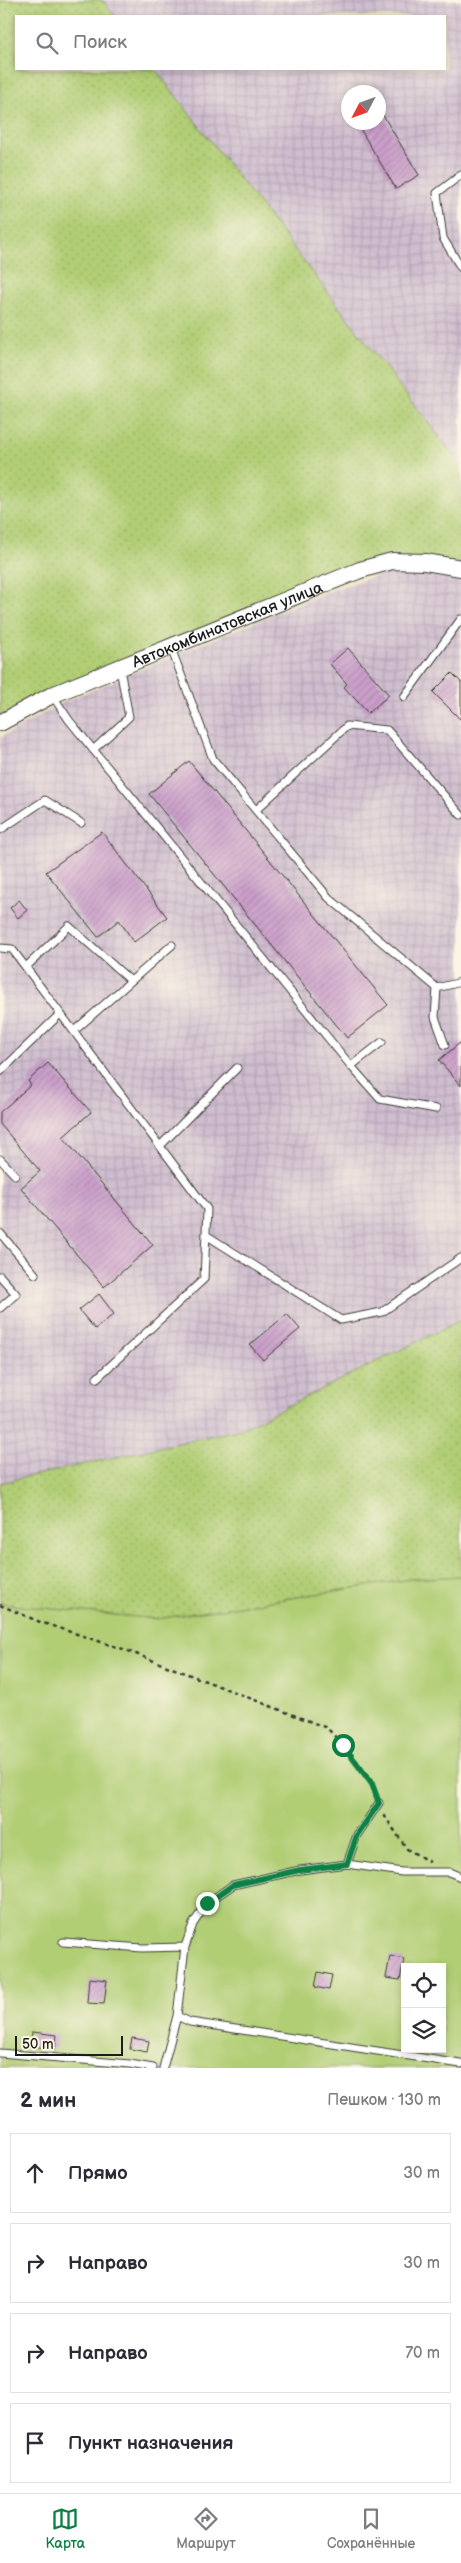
<!DOCTYPE html>
<html lang="ru">
<meta charset="utf-8">
<style>
:root{--surface:#fff;--page:#f7f7f7;--text:#2b2b33;--muted:#7c7c81;--line:#e1e1e2;--accent:#0b8043}
body{margin:0;font-family:"Balsamiq Sans",sans-serif;background:var(--page);color:var(--text)}
.controls{position:absolute;right:15px;bottom:15px;display:grid;overflow:hidden;border-radius:0px;box-shadow:0 2px 8px #0003}
.controls button{width:45px;height:45px;display:grid;place-items:center;padding:0;border:0;border-bottom:1px solid var(--line);background:var(--surface);color:var(--text);font:25px sans-serif}
.compass{position:absolute;left:341px;top:85px;width:45px;height:45px;border-radius:50%;background:var(--surface);box-shadow:0 2px 8px #0003;rotate:229deg}
.scale{position:absolute;left:15px;bottom:12px;width:108px;box-sizing:border-box;padding-left:5px;border:2px solid #1c1c1c;border-top:0;font-size:14px;line-height:18px;white-space:nowrap;color:#1c1c1c;-webkit-text-stroke:4px #fcf5e5;paint-order:stroke}
.stop{position:absolute;width:15px;height:15px;margin:-11px;border:4px solid #0b8043;border-radius:50%;background:#fff}
.stop.end{background:#0b8043;border-color:#fff;box-shadow:0 1px 5px #0008}
.list{margin:0;padding:0;list-style:none}
h2{display:flex;justify-content:space-between;align-items:center;height:65px;margin:0;padding:0 20px;font-size:21px}
h2 small{font-size:16px;font-weight:400;color:var(--muted)}
.list li{display:grid;grid-template-columns:32px 1fr auto;gap:15px;align-items:center;box-sizing:border-box;height:80px;margin:0 10px 10px;padding:0 10px;border:1px solid var(--line);border-radius:0px}
.list b{display:block;font-size:19px;white-space:nowrap}
.list em{font-size:16px;font-style:normal;color:var(--muted)}
.icon{flex:none;width:28px;height:28px;fill:none;stroke:currentColor;stroke-width:2;stroke-linecap:round;stroke-linejoin:round}
.map{position:relative;flex:none;width:461px;height:2068px;overflow:hidden}
.search{position:absolute;background:var(--surface);box-shadow:0 2px 8px #0003;left:15px;right:15px;top:15px;height:55px;display:flex;align-items:center;gap:12px;box-sizing:border-box;padding:0 18px;border-radius:0px;color:var(--muted);font-size:19px}
.sheet{height:425px;background:var(--surface)}
nav{display:flex;justify-content:space-around;align-items:center;box-sizing:border-box;height:70px;border-top:1px solid var(--line);background:var(--surface);font-size:14px;color:var(--muted)}
nav a{display:grid;justify-items:center;gap:2px}
nav .on{color:var(--accent)}
.map>svg:first-child{display:block}
.industrial{fill:url(#industrial-grid);fill-rule:evenodd}
.grass{fill:url(#grass-dots);stroke:#667548}
.green{fill:#b1ce75;stroke:#667548;fill-rule:evenodd}
.building{fill:url(#building-hatch)}
.lines{fill:none;stroke-linecap:round;stroke-linejoin:round}
.service-casing{stroke:#3b3a35;stroke-width:9}
.tertiary-casing{stroke:#3b3a35;stroke-width:18}
.path{stroke:#3b3a35;stroke-width:2.5;stroke-dasharray:4 4;stroke-linecap:butt}
.service{stroke:#fff;stroke-width:7}
.tertiary{stroke:#fff;stroke-width:16}
.route{stroke:#0b8043;stroke-width:6}
.labels{text-anchor:middle;stroke-width:4;stroke-linejoin:round;paint-order:stroke}
.street-label{font-size:16px;fill:#1c1c1c;stroke:#fcf5e5}
</style>
<div class="map">
<svg width="461" height="2068" viewBox="0 0 461 2068">
<defs>
<pattern id="industrial-grid" width="8" height="8" patternUnits="userSpaceOnUse" patternTransform="scale(1.25)"><rect width="8" height="8" fill="#cfbdcf"/><path d="M0 4h8M4 0v8" fill="none" stroke="#b1a2b1"/></pattern>
<pattern id="grass-dots" width="8" height="8" patternUnits="userSpaceOnUse" patternTransform="scale(1.25)"><rect width="8" height="8" fill="#b1ce75"/><path d="M2 2h.1M6 6h.1" fill="none" stroke="#98b065" stroke-width="1.8" stroke-linecap="round"/></pattern>
<pattern id="building-hatch" width="6" height="6" patternUnits="userSpaceOnUse" patternTransform="scale(1.25)"><rect width="6" height="6" fill="#ca9fca"/><path d="M-1 1l2-2M0 6l6-6M5 7l2-2" fill="none" stroke="#ad88ad"/></pattern>
</defs>
<rect width="100%" height="100%" fill="#fcf5e5"/>
<filter id="ink" filterUnits="userSpaceOnUse"><feTurbulence type="fractalNoise" baseFrequency=".02" numOctaves="2"/><feDisplacementMap in="SourceGraphic" scale="10" xChannelSelector="R" yChannelSelector="G"/><feConvolveMatrix kernelMatrix="1 2 1 2 8 2 1 2 1" color-interpolation-filters="sRGB"/></filter>
<filter id="wash" filterUnits="userSpaceOnUse"><feTurbulence type="fractalNoise" baseFrequency=".0096" numOctaves="4" result="noise"/><feDisplacementMap in="SourceGraphic" scale="20" xChannelSelector="R" yChannelSelector="G"/><feGaussianBlur stdDeviation="1.12" result="paint"/><feColorMatrix in="noise" values="0 0 0 0 0 0 0 0 0 0 0 0 0 0 0 0 0 1.4 0 .05"/><feComposite in="paint" operator="in"/></filter>
<g filter="url(#wash)">
<rect width="100%" height="100%" fill="#e9e2c1"/>
<path class="industrial" d="M102,0H461V465L155,69H445V16H115ZM348,92H378V122H348Z
M389,572L446,577L461,580V1320L241,1429L0,1483V738L66,701L326,592Z"/>
<path class="grass" d="M0,0H102L115,16H16V69H155L461,465V568L392,561L0,723Z
M461,1320V1576L411,1579L157,1619L0,1604V1483L241,1429Z"/>
<path class="green" d="M461,1576V2068H0V1604L157,1619L412,1579ZM405,1967H442V2049H405Z"/>
<g id="blocks">
<path class="building" d="M378,107L419,175L396,189L356,122H378Z
M348,648L389,695L368,713L344,687L347,684L330,664Z
M452,673L461,682V720L433,692Z
M189,761L388,1005L347,1038L149,794Z
M102,832L167,917L134,942L119,920L98,937L46,872Z
M19,900L27,910L18,918L10,908Z
M461,1042V1086L439,1060Z
M48,1063L91,1112L63,1137L153,1245L104,1287L21,1188L40,1171L0,1124V1112L31,1085L28,1081Z
M99,1294L114,1314L95,1329L79,1310Z
M287,1314L300,1329L263,1360L250,1345Z
M390,1956L404,1959L400,1980L386,1978Z
M318,1972L332,1975L329,1990L315,1987Z
M89,1978L107,1980L104,2004L87,2003Z
M32,2032L57,2035L55,2049L31,2046Z
M132,2038L149,2041L147,2052L130,2049Z"/>
</g>
</g>
<g filter="url(#ink)">
<use href="#blocks" fill-opacity="0" stroke="#3b3a35" stroke-width="1"/>
<g class="lines">
<defs>
<path id="service" d="M461,175L437,193L443,238L461,268
M171,648L213,759L329,898L437,988L461,982
M52,695L69,720L351,1066
M404,697L461,619
M93,750L129,717L120,669
M256,810L347,726L387,730L461,815
M0,830L45,800L81,823
M0,948L12,949L207,1209L204,1279L97,1378
M26,967L69,926L131,981
M437,988L435,1017L445,1045
M74,1031L172,945
M382,1042L351,1066L380,1099L436,1109
M0,1072L60,1014
M160,1146L237,1068
M0,1159L15,1175
M0,1233L35,1274
M206,1235L341,1320L382,1312L461,1258
M0,1276L16,1294L0,1308
M347,1864L357,1835L379,1803
M63,1942L142,1948L185,1947
M177,2016L190,2022L461,2064
M0,2053L130,2064L153,2068
M163,2068L177,2016L185,1947L193,1924L207,1903L233,1885L300,1870L347,1864L402,1872H449L461,1877"/>
<g id="tertiary">
<path id="s1" d="M0,723L52,695L360,570L392,561L425,562L461,568"/>
</g>
</defs>
<use href="#service" class="service-casing"/>
<use href="#tertiary" class="tertiary-casing"/>
<path class="path" d="M0,1605L40,1622L123,1649L327,1728C345,1747 366,1769 376,1794
M384,1815L407,1849L430,1862"/>
<use href="#service" class="service"/>
<use href="#tertiary" class="tertiary"/>
</g>
</g>
<g class="lines" filter="url(#ink)">
<path class="route" d="M207,1903L233,1885L300,1870L347,1864L357,1835L379,1803L372,1784L343,1745"/>
</g>
<g class="labels">
<g class="street-label">
<text dy="6" stroke="none"><textPath href="#s1" startOffset="248">Автокомбинатовская улица</textPath></text>
</g>
</g>
</svg>
<div class="controls">
<button><svg class="icon" aria-label="locate" viewBox="0 0 24 24"><circle cx="12" cy="12" r="6"/><path d="M12 2v4M12 18v4M2 12h4M18 12h4"/></svg></button>
<button><svg class="icon" aria-label="layers" viewBox="0 0 24 24"><path d="M12 4l9 5-9 5-9-5zM3 14l9 5 9-5"/></svg></button>
</div>
<svg class="compass" viewBox="-18 -18 36 36"><path d="M0-13l5 13h-10z" fill="#e53935"/><path d="M0 13l5-13h-10z" fill="#7c7c81"/></svg>
<div class="scale">50 m</div>
<div class="stop" style="left:343px;top:1745px"></div>
<div class="stop end" style="left:207px;top:1903px"></div>
<div class="search"><svg class="icon" aria-label="search" viewBox="0 0 24 24"><circle cx="10" cy="10" r="6"/><path d="M15 15l6 6"/></svg>Поиск</div>
</div>
<section class="sheet">
<h2>2 мин<small>Пешком · 130 m</small></h2>
<ul class="list">
<li><svg class="icon" aria-label="ahead" viewBox="0 0 24 24"><path d="M12 20V5M6 11l6-6 6 6"/></svg><div><b>Прямо</b></div><em>30 m</em></li>
<li><svg class="icon" aria-label="right" viewBox="0 0 24 24"><path d="M7 20v-9h11M14 6l5 5-5 5"/></svg><div><b>Направо</b></div><em>30 m</em></li>
<li><svg class="icon" aria-label="right" viewBox="0 0 24 24"><path d="M7 20v-9h11M14 6l5 5-5 5"/></svg><div><b>Направо</b></div><em>70 m</em></li>
<li><svg class="icon" aria-label="arrive" viewBox="0 0 24 24"><path d="M6 21V4h12l-3 4 3 4H6"/></svg><div><b>Пункт назначения</b></div></li>
</ul>
</section>
<nav>
<a class="on"><svg class="icon" aria-label="map" viewBox="0 0 24 24"><path d="M3 6l6-2 6 2 6-2v14l-6 2-6-2-6 2zM9 4v14M15 6v14"/></svg>Карта</a>
<a><svg class="icon" aria-label="directions" viewBox="0 0 24 24"><path d="M12 3l9 9-9 9-9-9zM9 14v-3h6M13 9l2 2-2 2"/></svg>Маршрут</a>
<a><svg class="icon" aria-label="saved" viewBox="0 0 24 24"><path d="M7 4h10v16l-5-4-5 4z"/></svg>Сохранённые</a>
</nav>
